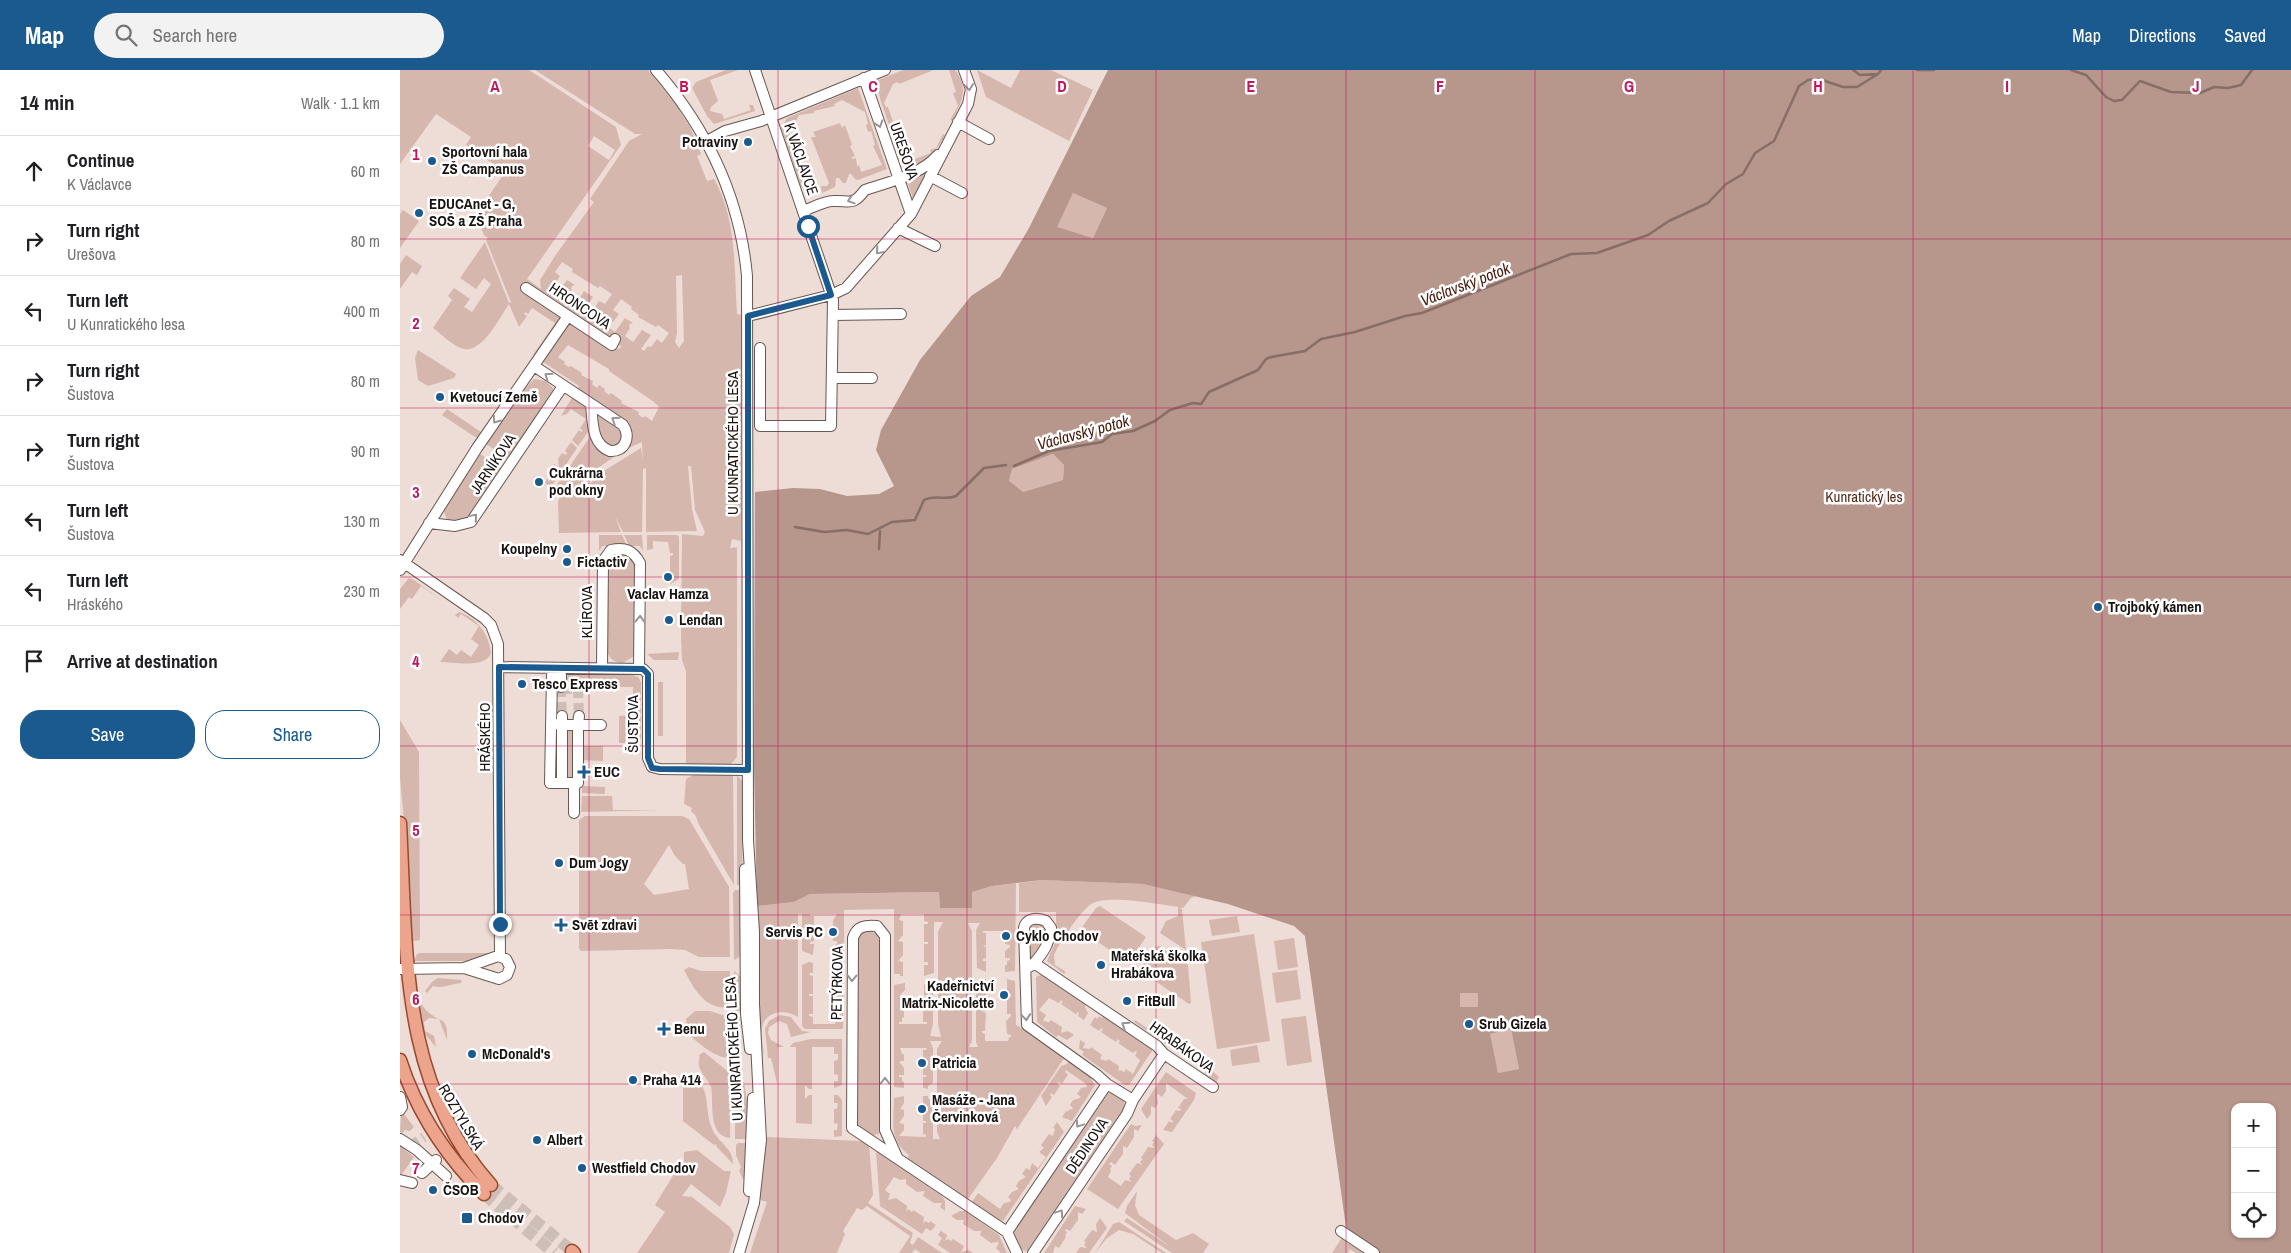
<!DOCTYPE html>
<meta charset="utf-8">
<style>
:root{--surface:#fff;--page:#f2f2f2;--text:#202124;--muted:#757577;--line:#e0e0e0;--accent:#1a5a8f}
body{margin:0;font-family:"Archivo Narrow",sans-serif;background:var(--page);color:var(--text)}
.controls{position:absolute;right:15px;bottom:15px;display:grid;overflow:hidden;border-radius:10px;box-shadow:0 1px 4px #0004}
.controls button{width:45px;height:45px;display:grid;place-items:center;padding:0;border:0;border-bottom:1px solid var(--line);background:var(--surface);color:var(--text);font:25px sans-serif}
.stop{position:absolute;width:15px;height:15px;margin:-11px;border:4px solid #1a5a8f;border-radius:50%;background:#fff}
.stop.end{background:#1a5a8f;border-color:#fff;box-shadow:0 1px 5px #0008}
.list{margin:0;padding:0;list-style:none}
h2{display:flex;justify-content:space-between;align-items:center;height:65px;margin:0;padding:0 20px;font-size:21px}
h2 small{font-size:16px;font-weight:400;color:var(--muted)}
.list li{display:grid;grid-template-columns:32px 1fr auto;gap:15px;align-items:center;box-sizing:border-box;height:70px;padding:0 20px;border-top:1px solid var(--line)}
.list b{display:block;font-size:19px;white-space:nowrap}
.list p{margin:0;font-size:16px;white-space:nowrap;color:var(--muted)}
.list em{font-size:16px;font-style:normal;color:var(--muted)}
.actions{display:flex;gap:10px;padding:15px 20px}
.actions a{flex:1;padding:11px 0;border:1px solid var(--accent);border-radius:20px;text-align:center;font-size:18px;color:var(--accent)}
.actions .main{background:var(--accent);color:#fff}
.icon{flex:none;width:28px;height:28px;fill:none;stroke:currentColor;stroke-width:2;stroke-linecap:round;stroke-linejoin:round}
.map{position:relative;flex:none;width:1891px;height:1183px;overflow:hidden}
header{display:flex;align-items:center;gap:30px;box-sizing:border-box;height:70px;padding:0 25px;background:var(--accent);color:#fff}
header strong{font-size:24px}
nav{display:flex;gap:28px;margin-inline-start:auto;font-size:18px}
.search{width:350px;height:45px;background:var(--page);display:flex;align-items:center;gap:12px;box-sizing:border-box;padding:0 18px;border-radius:28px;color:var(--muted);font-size:19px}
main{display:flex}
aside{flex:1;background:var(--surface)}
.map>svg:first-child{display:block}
.green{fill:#d5b7ae;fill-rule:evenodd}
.forest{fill:#b7968b;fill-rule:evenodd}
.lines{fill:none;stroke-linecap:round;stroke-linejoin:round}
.stream{stroke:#876e66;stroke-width:2.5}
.minor-tunnel{stroke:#cebeb8;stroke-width:10;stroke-dasharray:10 5;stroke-linecap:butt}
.major-tunnel{stroke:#cebeb8;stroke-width:12;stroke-dasharray:12 6;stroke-linecap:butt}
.minor-casing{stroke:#675853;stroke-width:12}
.major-casing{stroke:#99492f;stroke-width:15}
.minor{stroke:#fff;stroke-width:10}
.major{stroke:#eca48c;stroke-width:12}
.oneway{stroke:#979493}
.route{stroke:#1a5a8f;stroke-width:6}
.grid{fill:none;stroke:#c2185b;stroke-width:1;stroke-opacity:0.55}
.poi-dot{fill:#1a5a8f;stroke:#fff;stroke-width:2}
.labels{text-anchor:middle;stroke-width:5;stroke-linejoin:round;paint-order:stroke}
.poi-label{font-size:15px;font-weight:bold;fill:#181210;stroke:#fff;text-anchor:start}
.street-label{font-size:15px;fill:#181210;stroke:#fff}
.park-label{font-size:15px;fill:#562819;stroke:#fff}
.water-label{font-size:16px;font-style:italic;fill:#491c0d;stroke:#fff}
.grid-label{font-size:16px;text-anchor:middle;font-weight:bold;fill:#c2185b;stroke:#fff;stroke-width:5;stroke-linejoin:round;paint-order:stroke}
</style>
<header>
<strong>Map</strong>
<div class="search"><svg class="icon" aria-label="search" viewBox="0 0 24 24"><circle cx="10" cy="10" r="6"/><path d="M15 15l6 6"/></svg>Search here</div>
<nav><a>Map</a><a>Directions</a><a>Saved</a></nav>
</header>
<main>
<aside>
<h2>14 min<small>Walk · 1.1 km</small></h2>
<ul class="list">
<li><svg class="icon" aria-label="ahead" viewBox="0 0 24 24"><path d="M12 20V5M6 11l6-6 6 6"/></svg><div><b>Continue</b><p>K Václavce</p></div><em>60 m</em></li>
<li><svg class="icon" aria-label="right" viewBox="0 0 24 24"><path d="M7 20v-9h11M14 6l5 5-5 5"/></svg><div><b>Turn right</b><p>Urešova</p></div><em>80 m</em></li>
<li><svg class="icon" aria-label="left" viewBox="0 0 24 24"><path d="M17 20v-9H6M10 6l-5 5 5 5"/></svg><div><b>Turn left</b><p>U Kunratického lesa</p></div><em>400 m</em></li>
<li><svg class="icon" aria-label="right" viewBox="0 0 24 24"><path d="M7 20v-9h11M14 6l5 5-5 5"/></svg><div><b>Turn right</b><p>Šustova</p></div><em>80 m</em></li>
<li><svg class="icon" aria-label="right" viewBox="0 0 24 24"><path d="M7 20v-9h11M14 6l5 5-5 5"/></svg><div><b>Turn right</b><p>Šustova</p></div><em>90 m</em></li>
<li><svg class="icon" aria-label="left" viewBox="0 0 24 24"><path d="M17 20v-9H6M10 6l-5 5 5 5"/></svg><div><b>Turn left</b><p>Šustova</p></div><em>130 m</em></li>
<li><svg class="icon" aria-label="left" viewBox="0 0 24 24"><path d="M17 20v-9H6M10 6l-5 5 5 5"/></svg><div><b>Turn left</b><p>Hráského</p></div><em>230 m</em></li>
<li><svg class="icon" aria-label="arrive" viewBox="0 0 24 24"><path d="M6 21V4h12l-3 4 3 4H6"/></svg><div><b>Arrive at destination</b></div></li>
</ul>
<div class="actions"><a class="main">Save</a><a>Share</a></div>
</aside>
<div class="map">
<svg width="1891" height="1183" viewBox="0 0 1891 1183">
<rect width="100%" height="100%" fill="#eedcd6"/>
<path class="green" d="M0,0H129L216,57L221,75L127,209L141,219L140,210L155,186L194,132L190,129L229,71L242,64H235L135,0H248L281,41L280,42L290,57L301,84L297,86L307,111L314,109C337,149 334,199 337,244L341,245V471L332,469L330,478L337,477V687L331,694L286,695V601L282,590L281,565L282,464L303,466L305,462L295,440L291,396H288L292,439L297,461L246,462V398L243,399L242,462H223L215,446L221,462L159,463L158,431L162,424L154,419L192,364L210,384L229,366L198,336L191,358L178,376L172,370L179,360L181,362L183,361L180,358L186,349L171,339L167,344L161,346L179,316L133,285L155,253L132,238L128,244L125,242L124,244L127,246L119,257L109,234C100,247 83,282 65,279C55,278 41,264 33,258L52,230L48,226L54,218L70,229L64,237L72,242L91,214L84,208L76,219L60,208L85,172L109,233L111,232L86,170L88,168L84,165L76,145L105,102L66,75L71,67L36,44L0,94ZM194,66L215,80L209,90L188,76ZM162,192L173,199L172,202L198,218L200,216L212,224L205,234L199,231L194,239L197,241L193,247L184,241L193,227L184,221L176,234L167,228L172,220L171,219L172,216L175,215L167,210L157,224L149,219L152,213L155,214L160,206L155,202ZM282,205L284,271L279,278L275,272L277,263L276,206ZM150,228L222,277L217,279L145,231ZM221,229L232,237L231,239L239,245L238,247L256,257L258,255L269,263L262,273L257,269L251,277L248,276L244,281L241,279L251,265L242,260L233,272L225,266L230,258L229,256L230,254L233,253L225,248L215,262L207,256L210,250L213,252L219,244L213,240ZM168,275L209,299V301L254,332L259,337L252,351L245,346L243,348L238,344L239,342L221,333L222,331L211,323L209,325L204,321L205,319L199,315L197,318L192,314L193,311L181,305L182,303L171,296L169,297L164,294L165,292L158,287ZM242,372L243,390L241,378L194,407L193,411L187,416L183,409L222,381Z
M326,0H338L310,10L318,31L311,37L310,41L322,44L324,49L351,40L349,35H353L355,41L314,54L307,46L292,18L296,12Z
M503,0H534L499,14L498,12L493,14L484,33L486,37H488L500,72L499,75L507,92L531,83L530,80L536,78L543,64L545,65C535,84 525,92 505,99L481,32L476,11Z
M555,0C570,18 561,33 552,51L550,50L558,36L553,23L556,22L549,0Z
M577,0L611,18L620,0H651L693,20L669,71L586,27Z
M458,18L487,99L458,110L455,109L451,104H449L446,113H443L439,108H436L435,117L422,123L421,116H427L429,113L411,67H416L413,62L440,53L442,58L445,55L452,75L450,76L455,86L452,87V89L456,88L457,96L459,95L461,102L482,95L473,76L475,75L471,61L468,62L466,55L468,54L465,42L442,30L434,34L435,36L414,41V43L399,45L387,69L393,80H395L397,86L395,87L404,114L406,113L409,121L417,119L418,124L408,127L406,119L401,117L381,58L387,48Z
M522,103L525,105L516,126L507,128L512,126L508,114L503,116V112Z
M673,123L707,138L693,168L656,157Z
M3,140L19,151L0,178V144Z
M6,185L22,196L17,205L12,202L0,219V194Z
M18,280L56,304L54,308L28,316L18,310L15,288Z
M134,309L146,311L153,318V322L110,390L86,374L119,325Z
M47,339L81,362L78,367H75L42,345Z
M199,345L221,360C224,369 220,376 210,377C202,370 192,356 199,345Z
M171,372L177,378L151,417L145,413L147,409L149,411L151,409L147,405L154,394L159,397L158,389L162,383L166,385L167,383L165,381Z
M80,384L104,399L71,446L59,453L48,451L44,442L45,437Z
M653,384L664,395L663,410L623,422L609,412L612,399Z
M199,465H222L227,476H202L199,481Z
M224,465H242L243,481L240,476H229Z
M247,465H277L279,467V509L270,514V506H273V504L270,503V486L273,485V483H270L268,472L253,471V479L247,480Z
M223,480L235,491L234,586L223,593C214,593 209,588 206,579L208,488L211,483Z
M9,508L14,510L44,532L21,516L12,529L9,527L0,539V519Z
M59,542C77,548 89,564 91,583C85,599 54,592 40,592L49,579L57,585L61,580L71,587L79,575L71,569L79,556L61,544L58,548L55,545Z
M279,582L278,590H254L247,584Z
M168,605H233L238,607L241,612V670L239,673H219V646L233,645V617H164V610Z
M258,612H263V666H258Z
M0,650L19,682L20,870L7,872L6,772L0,708Z
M166,657L174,659L175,708L167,712Z
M181,676H203V691L181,690Z
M295,704H333L334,815L298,753L296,746L291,741L292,738L284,734L286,709Z
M337,705L343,712L342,815H337Z
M182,716L205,717V724L182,723Z
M182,726H212L213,740H261L181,742Z
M185,746H282L289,749L329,817L330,887H299L285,880L271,879L181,881L179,878V750ZM269,775L275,786L283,794H285L289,819L254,825L244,814Z
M641,810L743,814L796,826L791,828L783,838H779L782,839L786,880L760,863L766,851L778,846V837C758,834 711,825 693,833C683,837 659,873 654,885L655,895L666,902L664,904L647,891L656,871V842H619V813Z
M616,813L615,901L605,902V895H607V891L610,890V888H605V881L610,877V875L605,874V868L610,863L607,861H583V863H586V875L583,876L586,877V888L583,889V891H586V902L577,898L576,860L580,853H568L572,861V971L569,977H578L576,972V913L586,909V920L582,922L586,923V941L582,942L586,943L585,961H582V963L585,964V971H608L609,967H611V965L607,964L606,951L611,946V944H607V930L611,926V924L607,923V909L615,911L616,955L623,959L627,955L667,984L617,1059L615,1056L597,1088L568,1129L507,1088L509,1085C488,1069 494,1052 494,1028L504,1026V1033L500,1039L504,1040V1046L499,1053L504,1054V1060L499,1066L526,1067V1065L523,1064V1053H526V1051H523V1040L526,1039V1037H523V1026H528V1028L533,1031V1069H540L537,1062V979L542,971H530L533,978V1013L528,1016V1019L523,1018V1007H526L527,1005H523V994H526V992L523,991V980H526L527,978H500L502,984H504V991H500V993L504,998V1005H499V1007H502V1011L504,1012V1018L494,1017V915L505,913V920L500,925V927H504V934L500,938V940L504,941V947L502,948V952H499V954H527V952H523V941L527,940L523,938L524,927L527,926L524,925V914L533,917V954L530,966L541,967L538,954V862L543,852H534V903L524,906V895H528V892H524V874H528V872H524V854H528V852L524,851V844H501L499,850L503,851V865L498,871L503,872V885L498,891L503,892V906H500V904H494V839L444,840V884L433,885V878L437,874V871H433V864L438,858L433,857V851L437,844H410V846H414V858H410V860H414V871L410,872V874H414L413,885L402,881V844H398V947C386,939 366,940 362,957C360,965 363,976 364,985L360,971L358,932H360L357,921L359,845L357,836L394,832L410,824L539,822L540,838L572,837V822L592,816Z
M335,820H342L341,886L334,890L333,823Z
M700,836L746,867L729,893L680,860L696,838Z
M837,846L840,862L812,866L809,850Z
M641,853L647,859V869L632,889L628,888V860L632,854Z
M468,860L481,866L483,1058L480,1063L472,1066L455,1056L457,865Z
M854,864L870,971L817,979L801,872Z
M894,868L898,897L878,900L874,871Z
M759,876L788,895L791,933L789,934L739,900L755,877Z
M20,883H94L72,891H14L17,884Z
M409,892L413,893V903H410L409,905L413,906V924H409V926H413V944H409V946L413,947V954H435L436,950H438V948L434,947V934L438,929V927H434V913L438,909V907L434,906V893L444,894L443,959H405L402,956V895Z
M289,897L301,901H330L329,937C305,941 293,917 284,900Z
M897,900L901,929L876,933L872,903Z
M334,901L342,908L343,941H335Z
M642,904L686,934L685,937L688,943L684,950L678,946L679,943L678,942L676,944L661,934L663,932L661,930L659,933L649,928L639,940L646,945L643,951L649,952L651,950L662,957L661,963L668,961L674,965L667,970L658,965L656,967L637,952L636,907Z
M38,908L62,910L61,913C50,914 42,919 33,916L27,923L25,921L33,911Z
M1060,923H1078V937L1060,938Z
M17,929C22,933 23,938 28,942C42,954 48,946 47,970L39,949L29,948L24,952L25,961L34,966L36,977L24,963Z
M295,941H310L329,947V988C315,988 297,972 287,963L286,949Z
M380,945L391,947L402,961L411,962L391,967L387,954L379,951L369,957L368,963L371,970L384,977H377V1013L371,988H368L365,959L369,951Z
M340,946L341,982L336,985L334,947Z
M699,946L701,948L703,946L752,979V981L729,1015H725L682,985L684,982L679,979L680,970L685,973L683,978L690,979L691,977L702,985L700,989L707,991L708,989L719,996L718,1002L720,1000L724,1002L726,999L733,1004L740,990L735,986L737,982L735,981L733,983L718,973L720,971L718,969L716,972L701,962L703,959L701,958L699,961L690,955L695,947L697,949Z
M906,946L912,992L887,996L881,949Z
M735,950L793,989L804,986L806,995L819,1007L815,1014L804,1006L806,1001L734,952Z
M1111,959L1119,999L1098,1003L1089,964Z
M411,969H442V1015L434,1018V1011H438V1005L434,1004V991L438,990V984H434V977H412V1019H409L405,1015V1029L409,1025H412V1054L396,1053V977H390L393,973Z
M857,975L860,992L832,996L830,980Z
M304,982L331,1004L330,1068C307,1066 314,1031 311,1017C308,1009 301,1004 299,996C298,992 300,990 299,985Z
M669,990L693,1006L691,1009L695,1015L672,1051L662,1047L666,1041L667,1042L670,1039L672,1040L673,1038L670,1035L673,1030L680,1028L681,1027L677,1024L681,1018L687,1017L686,1014L666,1000L665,1002L668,1004L662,1014L659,1012L657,1013L660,1016L654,1025L651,1023L650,1025L652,1027L646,1036L641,1026L661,996L667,994Z
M766,1002L796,1023L794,1030L772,1062L763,1060L769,1051L772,1053L773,1051L770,1049L776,1040L780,1041L781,1039L778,1038L784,1029H788L766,1013V1021L762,1027L758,1024L757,1026L758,1033L755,1038L751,1036V1044L747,1049L741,1039Z
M291,1003C315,1022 301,1041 315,1064C322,1075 333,1079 333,1094L316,1076L317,1074L314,1075L283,1051V1013H291Z
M336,1006L344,1012L348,1037L346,1069H335V1007Z
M708,1023H713L724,1030L726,1040L631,1181C619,1183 614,1171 613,1161L703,1026Z
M434,1025H438L442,1030V1066L434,1067V1060H437L438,1054L434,1053V1039H437L438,1033H434Z
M1,1043L4,1044L14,1057L10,1061L4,1060V1062L0,1063Z
M657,1052L664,1062L603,1151L596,1149L572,1132L578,1123L600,1139L604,1133L610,1132L611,1130L608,1127L612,1122L619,1119L616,1116L619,1111L626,1107L622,1104L626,1098L630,1100L632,1093L638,1098L646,1087L639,1082L644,1078L641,1075L649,1064L653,1066L655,1059L653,1058Z
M731,1054L735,1056L742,1055L738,1061L734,1059V1067L727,1078L723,1076V1084L715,1095L711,1092L709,1094L712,1096L710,1099L711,1101L708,1107L721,1116L725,1110L732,1112L729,1109L731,1106L729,1104L737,1093L743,1095L740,1092L743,1089L741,1088L748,1077L755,1078L752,1075L754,1072L752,1071L756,1065L764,1074L718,1139L687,1119Z
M367,1067L460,1071L469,1074L473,1125L468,1133L513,1163L510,1173L513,1175L518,1167L542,1183H521L515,1179L512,1183H499L510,1166L467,1136L462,1140L457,1138L443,1161L445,1164L437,1183H350L367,1132L360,1130Z
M0,1071L6,1076L4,1079L14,1087L0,1107Z
M338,1073H347V1116L339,1101L341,1097L336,1085V1075Z
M297,1080L324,1101H331L326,1123L320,1137L291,1114L282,1126L292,1127L330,1157L334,1164L329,1183H237L265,1142L255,1135L279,1096H284V1082Z
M476,1081L542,1126L545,1131V1141L540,1137L542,1133H534L523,1126L525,1121L517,1122L506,1114V1109L500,1110L494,1107L485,1120L490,1124L488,1130L496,1128L507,1136L506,1142L508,1139L512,1142L513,1140L524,1147L523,1154L525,1151L529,1153L530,1151L536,1155L531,1161L526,1158L522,1164L480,1136Z
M737,1121L735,1135L739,1145L776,1170L793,1163L809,1174L803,1183H772L724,1151L727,1148L772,1178L725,1143L727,1136Z
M675,1136L686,1139L682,1144L678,1142V1150L670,1161L666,1159L665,1161L667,1162L665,1166L666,1167L659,1178L655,1176L653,1183H644Z
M560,1141H565L599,1165L607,1183H601L596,1178L599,1173L597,1172L591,1173L580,1165L581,1161H574L563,1154L564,1150H557L551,1146Z
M700,1148L707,1158L689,1183H676L680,1177L687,1178L684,1175L686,1172L684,1171L692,1160L697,1162L696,1154Z
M719,1152L766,1183H762L733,1164L719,1160L706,1169L695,1183L713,1154Z
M541,1161L547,1165L545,1171L548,1169L551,1171L553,1169L564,1176L561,1182L569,1180L573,1183H550L538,1175L542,1168L538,1165Z
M941,1169H942L963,1183H956L950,1179L948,1183H932Z"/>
<path class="forest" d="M708,0H1891V1183H974L947,1164L905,866L894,856L828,834L743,814L641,810L592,816L572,822V838H540L539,822L410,824L394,832L357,836L354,698L355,422L393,418L420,419L447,426L479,424L494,416L476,380L481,360L520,290L571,226L600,207L629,158ZM673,123L707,138L693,168L657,157ZM653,384L664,395L663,410L623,422L609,411L612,399ZM1060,923H1078V937H1060ZM1111,959L1119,999L1098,1003L1090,964ZM1835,1037H1872V1164H1835Z"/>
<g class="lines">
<path class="stream" d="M1453,0L1460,5L1478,4L1481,0
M1517,0H1534
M1671,0L1686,5L1706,27L1714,31L1722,30L1740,11L1771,22L1800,23L1814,17L1828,18L1841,15L1852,0
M614,396L649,381L702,372L712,364L733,361L755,351L770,340L793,333L801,334L809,322L858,300L866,289L871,287L905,281L921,269L955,262L1005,246L1022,243L1171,184L1197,183L1248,165L1269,151L1308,133L1326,114L1343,104L1355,83L1374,71L1399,16L1408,10L1419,9L1443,17H1457L1478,4
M395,457L424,462L447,460L468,464L492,452L515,450L524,430C536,424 545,431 556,426L584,398L606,395
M479,479L480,461"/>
<path class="minor-tunnel" d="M161,617L162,646
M162,619H178L179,646
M10,1076L24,1067"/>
<path class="major-tunnel" d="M91,1115L172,1181
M84,1124L154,1183"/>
<defs>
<path id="minor" d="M256,0C307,59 340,128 347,206L348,770L354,862V934L361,1070L354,1133L339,1183
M355,0L433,230L431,356H360V278
M464,8L511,144
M558,52L589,69
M307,71L325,61L361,51L485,0
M530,106L562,123
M403,141C412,138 424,131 433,131C450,130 452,137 465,120C489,112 521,105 538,85
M498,158L535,176
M126,218L212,275L215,269
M433,245L501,244
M348,246L431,225L446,218L511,144L568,34L571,19L564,0
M134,296L223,355C231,367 225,382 210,381C191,374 193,351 191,335
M432,308H472
M29,453L55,456L71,452L163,316
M0,490L84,548L91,555L98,574L100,886
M0,500L77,378L168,246
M99,597L243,599L248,604V688L252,697L260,699L348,700
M202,598L203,491L211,480C225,477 233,480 240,493L239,598
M152,605L150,713H174
M161,605V617
M162,646V713
M179,646L178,655H201
M152,654L178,655V713H174V743
M345,799L346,944L350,979
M634,893C644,882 649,874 651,858L646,851C637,847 626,848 624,858L627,955L697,1005L707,1014L733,1030
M629,897L634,893L757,976L764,984L813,1017
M0,899L64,898L99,909L107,905L110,897L106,889L98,886L64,898
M0,1027L2,1037L0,1040
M0,1069L17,1080L46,1106
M497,1087L485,1060V866L477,856C465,855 457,856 453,868L452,1058L607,1162L617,1183
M22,1103L36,1090
M0,1110L12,1113
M349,1121L353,1028
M941,1161L974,1183
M607,1162L707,1014
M633,1183L727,1044L733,1030L764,984"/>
<path id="major" d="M0,753C7,885 0,1014 91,1115
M0,990C17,1043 45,1085 84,1124
M172,1181L174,1183"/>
</defs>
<use href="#minor" class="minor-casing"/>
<use href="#major" class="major-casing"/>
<use href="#minor" class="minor"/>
<use href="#major" class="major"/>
</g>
<defs><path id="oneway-chevron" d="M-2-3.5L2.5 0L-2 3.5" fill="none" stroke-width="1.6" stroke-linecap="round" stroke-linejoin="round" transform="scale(1.25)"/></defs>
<g class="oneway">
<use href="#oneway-chevron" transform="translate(569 17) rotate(83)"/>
<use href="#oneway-chevron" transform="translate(479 54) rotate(71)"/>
<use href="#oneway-chevron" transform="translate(451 130) rotate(162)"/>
<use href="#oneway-chevron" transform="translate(479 181) rotate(131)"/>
<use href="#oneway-chevron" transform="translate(148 306) rotate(-145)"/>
<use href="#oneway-chevron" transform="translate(96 350) rotate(125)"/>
<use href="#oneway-chevron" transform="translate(215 350) rotate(-147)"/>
<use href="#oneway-chevron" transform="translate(74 447) rotate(-50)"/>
<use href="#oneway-chevron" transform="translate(240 549) rotate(-89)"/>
<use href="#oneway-chevron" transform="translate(452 908) rotate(91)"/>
<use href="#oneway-chevron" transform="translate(626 947) rotate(85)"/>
<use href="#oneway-chevron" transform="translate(725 955) rotate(-147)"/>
<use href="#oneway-chevron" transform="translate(485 1011) rotate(-90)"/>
<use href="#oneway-chevron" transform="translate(679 1054) rotate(124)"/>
<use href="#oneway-chevron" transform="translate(660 1143) rotate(-56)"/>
</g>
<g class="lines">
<path class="route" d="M100,854L99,597L243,599L248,604V688L252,698L260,699L348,700V246L431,225L408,156"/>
</g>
<path class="grid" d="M189,0V1183M378,0V1183M567,0V1183M756,0V1183M946,0V1183M1135,0V1183M1324,0V1183M1513,0V1183M1702,0V1183M0,169H1891M0,338H1891M0,507H1891M0,676H1891M0,845H1891M0,1014H1891"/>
<g class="poi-dot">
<circle cx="348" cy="72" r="5"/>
<circle cx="32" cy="91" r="5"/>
<circle cx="19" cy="143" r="5"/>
<circle cx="40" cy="327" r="5"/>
<circle cx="139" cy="412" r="5"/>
<circle cx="167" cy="479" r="5"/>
<circle cx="167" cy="492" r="5"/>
<circle cx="268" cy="507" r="5"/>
<circle cx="1698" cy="537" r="5"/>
<circle cx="269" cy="550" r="5"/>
<circle cx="122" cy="614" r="5"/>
<path d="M181.5 694.5h5v5h5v5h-5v5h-5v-5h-5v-5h5z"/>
<circle cx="159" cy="793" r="5"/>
<path d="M158.5 847.5h5v5h5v5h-5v5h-5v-5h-5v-5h5z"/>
<circle cx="433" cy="862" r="5"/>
<circle cx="606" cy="866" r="5"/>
<circle cx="701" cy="895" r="5"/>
<circle cx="604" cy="925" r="5"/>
<circle cx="727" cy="931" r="5"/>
<circle cx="1069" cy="954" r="5"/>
<path d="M261.5 951.5h5v5h5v5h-5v5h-5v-5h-5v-5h5z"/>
<circle cx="72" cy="984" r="5"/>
<circle cx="522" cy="993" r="5"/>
<circle cx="233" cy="1010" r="5"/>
<circle cx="522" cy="1039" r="5"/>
<circle cx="137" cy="1070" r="5"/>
<circle cx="182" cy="1098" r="5"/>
<circle cx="33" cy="1120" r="5"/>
<rect x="61" y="1142" width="12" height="12" rx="2.5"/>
</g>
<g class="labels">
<g class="poi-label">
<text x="338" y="77" text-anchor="end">Potraviny</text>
<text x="42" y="87">Sportovní hala<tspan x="42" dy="17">ZŠ Campanus</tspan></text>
<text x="29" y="139">EDUCAnet - G,<tspan x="29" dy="17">SOŠ a ZŠ Praha</tspan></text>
<text x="50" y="332">Kvetoucí Země</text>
<text x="149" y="408">Cukrárna<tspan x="149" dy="17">pod okny</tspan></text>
<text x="157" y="484" text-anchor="end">Koupelny</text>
<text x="177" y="497">Fictactiv</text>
<text x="268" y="529" text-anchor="middle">Vaclav Hamza</text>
<text x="1708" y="542">Trojboký kámen</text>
<text x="279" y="555">Lendan</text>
<text x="132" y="619">Tesco Express</text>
<text x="194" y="707">EUC</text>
<text x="169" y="798">Dum Jogy</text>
<text x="172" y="860">Svēt zdravi</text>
<text x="423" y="867" text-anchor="end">Servis PC</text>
<text x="616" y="871">Cyklo Chodov</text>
<text x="711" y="891">Mateřská školka<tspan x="711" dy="17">Hrabákova</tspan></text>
<text x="594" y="921" text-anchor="end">Kadeřnictví<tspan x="594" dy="17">Matrix-Nicolette</tspan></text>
<text x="737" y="936">FitBull</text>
<text x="1079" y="959">Srub Gizela</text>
<text x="274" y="964">Benu</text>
<text x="82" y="989">McDonald's</text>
<text x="532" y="998">Patricia</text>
<text x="243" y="1015">Praha 414</text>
<text x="532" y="1035">Masáže - Jana<tspan x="532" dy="17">Červinková</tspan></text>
<text x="147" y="1075">Albert</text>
<text x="192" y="1103">Westfield Chodov</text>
<text x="43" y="1125">ČSOB</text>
<text x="78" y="1153">Chodov</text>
</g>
<g class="street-label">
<text transform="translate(504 81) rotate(71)" y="5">UREŠOVA</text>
<text transform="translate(401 89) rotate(71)" y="5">K VÁCLAVCE</text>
<text transform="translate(180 236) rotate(34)" y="5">HRONCOVA</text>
<text transform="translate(333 373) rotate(-90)" y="5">U KUNRATICKÉHO LESA</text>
<text transform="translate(93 394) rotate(-56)" y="5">JARNÍKOVA</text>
<text transform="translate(187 542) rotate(-90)" y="5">KLÍROVA</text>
<text transform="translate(233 654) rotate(-90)" y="5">ŠUSTOVA</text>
<text transform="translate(85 667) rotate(-90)" y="5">HRÁSKÉHO</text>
<text transform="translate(437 913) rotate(-89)" y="5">PETÝRKOVA</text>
<text transform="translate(782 977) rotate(36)" y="5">HRABÁKOVA</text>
<text transform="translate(334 979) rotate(-93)" y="5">U KUNRATICKÉHO LESA</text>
<text transform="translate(61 1047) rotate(59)" y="5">ROZTYLSKÁ</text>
<text transform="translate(687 1076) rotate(-56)" y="5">DĚDINOVA</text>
</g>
<g class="park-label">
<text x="1464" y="432">Kunratický les</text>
</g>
<g class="water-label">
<text transform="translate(1065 214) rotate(-21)" y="6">Václavský potok</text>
<text transform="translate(683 362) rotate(-15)" y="6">Václavský potok</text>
</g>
</g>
<g class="grid-label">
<text x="95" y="22">A</text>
<text x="284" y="22">B</text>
<text x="473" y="22">C</text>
<text x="662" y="22">D</text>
<text x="851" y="22">E</text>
<text x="1040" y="22">F</text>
<text x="1229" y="22">G</text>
<text x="1418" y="22">H</text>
<text x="1607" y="22">I</text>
<text x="1796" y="22">J</text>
<text x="16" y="90">1</text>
<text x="16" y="259">2</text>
<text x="16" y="428">3</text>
<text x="16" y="597">4</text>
<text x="16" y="766">5</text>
<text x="16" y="935">6</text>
<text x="16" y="1104">7</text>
</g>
</svg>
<div class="controls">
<button>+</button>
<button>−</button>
<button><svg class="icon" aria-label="locate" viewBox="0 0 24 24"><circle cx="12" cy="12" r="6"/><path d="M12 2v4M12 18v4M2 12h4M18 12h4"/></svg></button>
</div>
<div class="stop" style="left:408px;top:156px"></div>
<div class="stop end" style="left:100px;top:854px"></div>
</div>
</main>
